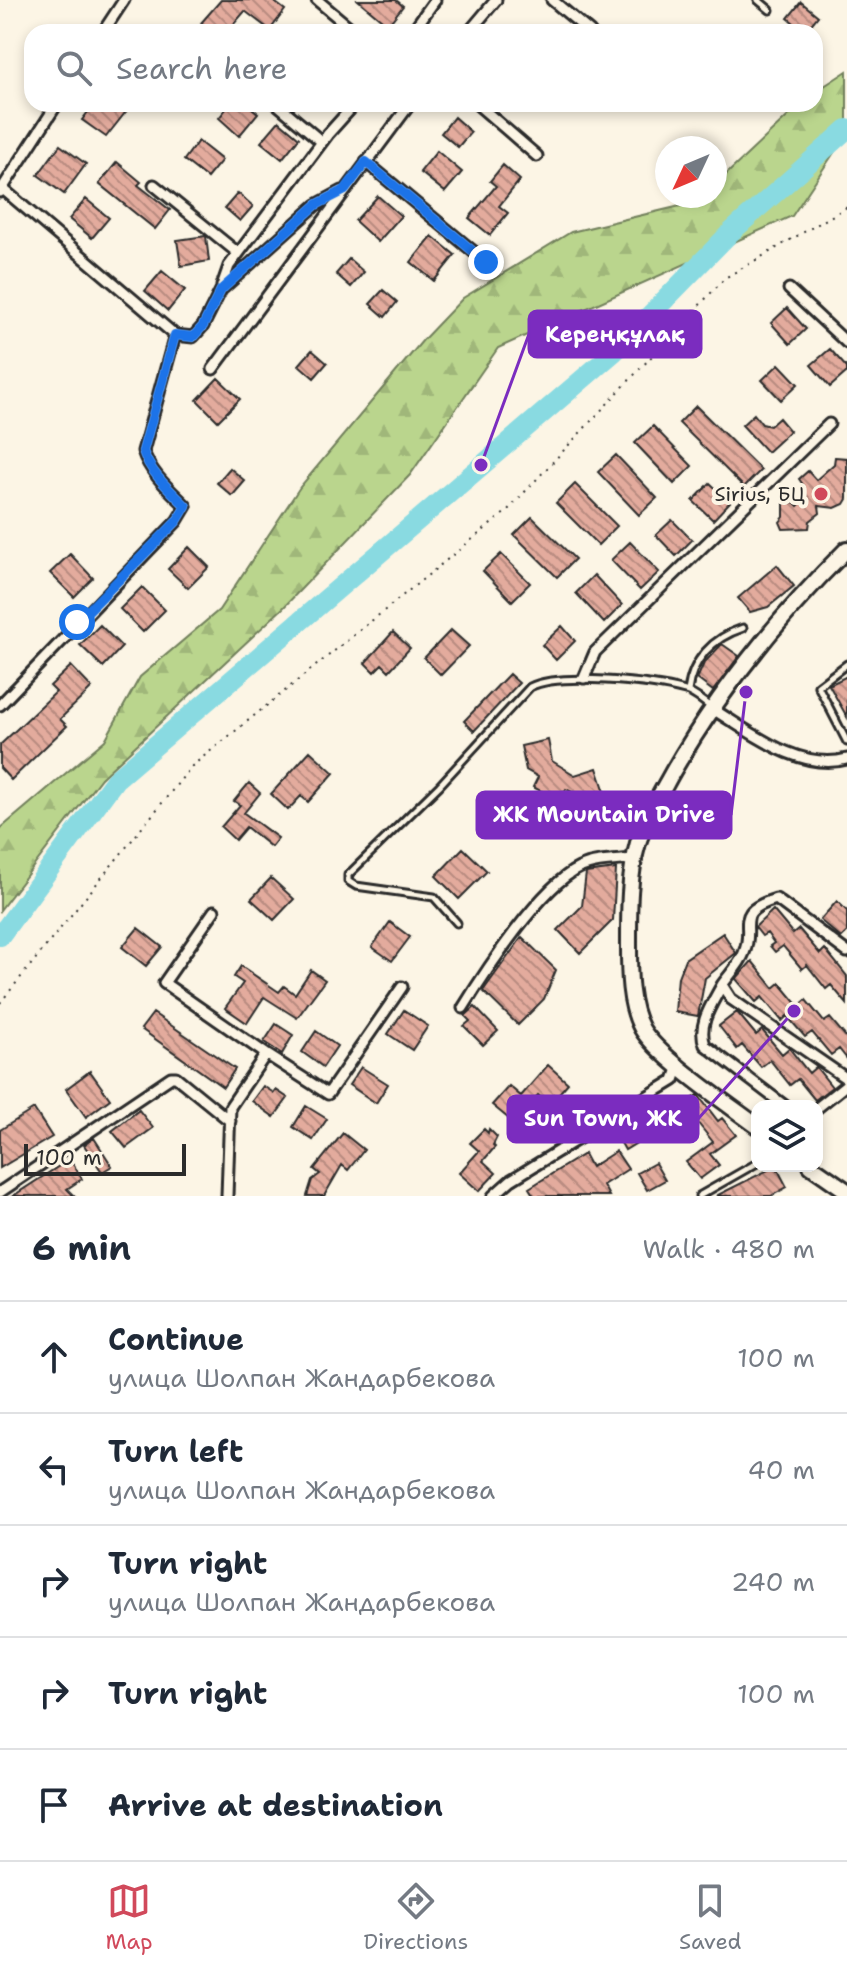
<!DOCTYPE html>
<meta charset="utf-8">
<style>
:root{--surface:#fff;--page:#f6f6f7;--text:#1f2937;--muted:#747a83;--line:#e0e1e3;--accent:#d1495b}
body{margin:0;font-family:"Shantell Sans",sans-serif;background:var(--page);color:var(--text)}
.controls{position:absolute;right:24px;bottom:24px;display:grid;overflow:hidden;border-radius:16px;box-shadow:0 4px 12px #0003}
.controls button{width:72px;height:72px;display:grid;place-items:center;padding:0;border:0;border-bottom:2px solid var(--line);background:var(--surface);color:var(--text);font:40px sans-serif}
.compass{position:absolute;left:655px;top:136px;width:72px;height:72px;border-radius:50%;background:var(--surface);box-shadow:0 4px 12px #0003;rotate:226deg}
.scale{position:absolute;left:24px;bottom:20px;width:162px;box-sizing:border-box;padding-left:8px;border:4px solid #2b2b2b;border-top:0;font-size:22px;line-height:28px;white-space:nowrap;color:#2b2b2b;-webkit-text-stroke:6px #fcf5e5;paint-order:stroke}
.stop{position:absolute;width:24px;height:24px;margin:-18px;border:6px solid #1a73e8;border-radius:50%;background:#fff}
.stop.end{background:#1a73e8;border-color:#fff;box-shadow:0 2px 8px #0008}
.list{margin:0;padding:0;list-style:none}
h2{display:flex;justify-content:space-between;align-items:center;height:104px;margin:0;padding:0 32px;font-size:34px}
h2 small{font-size:26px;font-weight:400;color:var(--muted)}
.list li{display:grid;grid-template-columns:52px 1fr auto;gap:24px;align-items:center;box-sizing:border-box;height:112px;padding:0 32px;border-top:2px solid var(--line)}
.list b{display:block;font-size:30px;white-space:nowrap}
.list p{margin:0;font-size:26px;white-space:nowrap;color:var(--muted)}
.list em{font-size:26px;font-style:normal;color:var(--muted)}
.icon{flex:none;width:44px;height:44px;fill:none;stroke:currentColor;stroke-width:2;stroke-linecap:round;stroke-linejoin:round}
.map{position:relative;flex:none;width:847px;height:1196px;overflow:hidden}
.search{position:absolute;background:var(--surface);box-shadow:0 4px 12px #0003;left:24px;right:24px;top:24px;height:88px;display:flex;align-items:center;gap:20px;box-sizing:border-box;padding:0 28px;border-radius:24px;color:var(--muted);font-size:30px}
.sheet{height:664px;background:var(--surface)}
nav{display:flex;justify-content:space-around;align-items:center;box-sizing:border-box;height:112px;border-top:2px solid var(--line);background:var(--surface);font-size:22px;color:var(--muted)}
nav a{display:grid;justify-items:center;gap:4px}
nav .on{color:var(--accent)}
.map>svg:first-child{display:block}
.forest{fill:url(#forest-firs);stroke:#72805c;stroke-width:2}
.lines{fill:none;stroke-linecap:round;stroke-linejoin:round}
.river{stroke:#89dae1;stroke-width:20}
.building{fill:url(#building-back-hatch);stroke:#2b2b2b;stroke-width:2}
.lane-casing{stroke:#2b2b2b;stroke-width:11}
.street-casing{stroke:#2b2b2b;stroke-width:15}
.secondary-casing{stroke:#2b2b2b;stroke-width:20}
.path{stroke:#2b2b2b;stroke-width:2;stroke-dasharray:2 6;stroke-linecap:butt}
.lane{stroke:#fcf5e5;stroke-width:5}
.street{stroke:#fcf5e5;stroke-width:9}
.secondary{stroke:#fcf5e5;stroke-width:14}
.route{stroke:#1a73e8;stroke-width:10}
.poi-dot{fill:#d1495b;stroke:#fcf5e5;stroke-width:3}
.labels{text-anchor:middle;stroke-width:8;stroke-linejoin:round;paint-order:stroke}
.poi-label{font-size:20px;fill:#2b2b2b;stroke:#fcf5e5;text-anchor:end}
.leader{fill:none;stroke:#7b2cbf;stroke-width:3}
.callout-dot{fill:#7b2cbf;stroke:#fcf5e5;stroke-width:3}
.callout{fill:#7b2cbf;stroke:#7b2cbf;stroke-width:3}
.callout-label{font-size:22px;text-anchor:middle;font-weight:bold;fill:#fff}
</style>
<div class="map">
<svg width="847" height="1196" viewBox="0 0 847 1196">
<defs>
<pattern id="forest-firs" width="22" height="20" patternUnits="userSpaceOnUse" patternTransform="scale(2)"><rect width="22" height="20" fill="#bad58d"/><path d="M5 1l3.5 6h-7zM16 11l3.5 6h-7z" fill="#a0b77a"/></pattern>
<pattern id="building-back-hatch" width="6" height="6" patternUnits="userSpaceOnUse" patternTransform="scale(2)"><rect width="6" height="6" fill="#e3ab9d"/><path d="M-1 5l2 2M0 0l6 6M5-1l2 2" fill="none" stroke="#b88b80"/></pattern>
</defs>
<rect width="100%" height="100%" fill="#fcf5e5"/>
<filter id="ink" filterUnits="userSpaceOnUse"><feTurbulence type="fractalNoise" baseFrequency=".0125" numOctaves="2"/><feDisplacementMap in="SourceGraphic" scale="16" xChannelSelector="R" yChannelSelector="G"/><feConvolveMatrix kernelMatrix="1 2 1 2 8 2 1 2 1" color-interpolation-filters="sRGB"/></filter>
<g filter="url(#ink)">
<path class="forest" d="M847,71V133L792,216L498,348L410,475L283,608L101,778L0,910V829L105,740L140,677L219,610L300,487L423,340L463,298L571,232L697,202L703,196H715V185L801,104H815V92Z"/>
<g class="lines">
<path class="river" d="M0,936L115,780L613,353L730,233L847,129"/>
</g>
<path class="building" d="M221,0H272L285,10L270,30L245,11L227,32H211L201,23Z
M358,0H396L403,6L388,25Z
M801,2L818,16L805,32L788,18Z
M94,104H132L106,137L82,120Z
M230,104H247L258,113L239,136L219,118Z
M454,117L471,132L458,147L441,133Z
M279,121L299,138L282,159L261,142Z
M198,141L222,160L207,178L184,160Z
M60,145L86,164L64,194L38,175Z
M437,151L462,172L445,192L420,172Z
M117,162L141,182L138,185L170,210L155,229L99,184Z
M503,165L520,180L499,206L508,213L490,235L469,218L496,186L490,181Z
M238,193L253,206L240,221L225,208Z
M378,196L401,216L378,242L355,221Z
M86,199L109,218L92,238L69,219Z
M206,236L209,261L181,266L177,240Z
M432,236L455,255L434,281L411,262Z
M349,259L364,272L351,287L336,274Z
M162,271L185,290L168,311L145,291Z
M383,290L397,302L385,317L370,304Z
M787,308L806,329L790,344L771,323Z
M830,349L847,368V372L830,387L811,365Z
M312,350L327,363L314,378L299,365Z
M779,364L798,384L781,400L762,380Z
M218,378L240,399L218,421L197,400Z
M696,406L761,470L744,487L679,423Z
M754,414L762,424L770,426L779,418L790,431L767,452L742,425Z
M653,426L692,466L674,484L635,443Z
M616,455L657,498L639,515L598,472Z
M835,457L847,458V499L844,504L835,508L819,506L820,513L810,521L809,528L783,529L780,522L784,517V503L794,502L798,506L807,497L800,489L804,486L799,479L808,471L816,480L834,464Z
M230,468L245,481L232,496L217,483Z
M710,483L730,502L713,520L693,501Z
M575,484L617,526L598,545L556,503Z
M532,517L575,559L557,577L514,535Z
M672,520L692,540L676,556L656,535Z
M630,542L659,572L640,590L611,560Z
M189,547L209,567L188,588L168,569Z
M70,554L93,578L74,597L50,573Z
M501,554L530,583L512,601L483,571Z
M777,565L794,586L768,607L750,612L738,598Z
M594,575L622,605L604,623L576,593Z
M142,587L165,610L143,632L120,609Z
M100,625L122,647L103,667L80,645Z
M562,626L575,641L556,660L542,645Z
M451,630L469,646L441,675L424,658Z
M393,632L410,648L389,671L382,664L374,672L365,663Z
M722,644L739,656L713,691L697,679L704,663Z
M71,666L92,688L60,719L67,726L11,780L0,768V745L56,692L50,686Z
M509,674L519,683L474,731L464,721Z
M847,676V717L829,685Z
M548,740L552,761L575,775L597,768L605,792L584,798L566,789L560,801L533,787L538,777L526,770L521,746Z
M310,751L334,773L308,802L301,796L288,810L271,794Z
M249,783L260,793L244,813L278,838L271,847L246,827L235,840L221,827L240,805L234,801Z
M463,848L487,871L459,899L436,876Z
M616,869L613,920L580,953L558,930L582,906L586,873Z
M271,878L294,899L274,920L251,899Z
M837,901L847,911V932L841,938L820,920Z
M773,910L793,934L799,929L820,954L825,949L847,976V1004L831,985L826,989L807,965L802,969L783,946L775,952L770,946L774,943L767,933L762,936L755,927Z
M390,922L410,937L392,961L372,947Z
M138,928L162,947L146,966L122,947Z
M723,933L736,953L705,978L698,1016L675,1012L678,977L685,959Z
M522,937L556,970L544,999L518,1025L483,991Z
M752,961L774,988L780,983L799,1006L806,1000L824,1022L830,1018L847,1038V1059L839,1049L831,1055L812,1032L805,1037L787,1016L782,1021L762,997L756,1002L736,979Z
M241,966L279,992L284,986L295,994L311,970L325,980L297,1018L264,997L247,1023L225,1008L243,983L234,977Z
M475,1007L498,1031L483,1045L464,1026L470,1021L465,1016Z
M404,1010L428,1026L412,1050L388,1034Z
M737,1012L756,1035L762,1030L782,1054L789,1048L809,1073L816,1067L832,1087L815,1100L798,1079L790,1085L770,1060L761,1067L742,1045L737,1049L719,1026Z
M153,1013L235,1069L223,1087L141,1029Z
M276,1024L293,1035L282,1054L264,1042Z
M316,1031L337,1046L323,1067L302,1052Z
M548,1065L568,1083L549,1105L538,1095L514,1123L492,1105L509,1086L521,1096Z
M361,1067L388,1084L376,1103L349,1085Z
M90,1071L110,1099L86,1117L66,1089Z
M263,1086L274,1093L276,1090L288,1098L274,1117L252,1101Z
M698,1095L718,1121L722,1118L736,1135L710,1154L719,1165L700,1179L686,1162L713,1142L697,1122L690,1127L678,1109Z
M306,1106L327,1119L313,1140L293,1127Z
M34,1109L52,1137L0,1168V1130Z
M139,1110L153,1128L126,1148L112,1131Z
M666,1116L674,1132L654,1142L650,1135L625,1150L616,1134L630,1126L634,1133Z
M484,1129L488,1133L489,1129L497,1137L493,1145L495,1147L483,1161L496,1173L479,1191L459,1173L479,1151L470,1143Z
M343,1133L364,1150L348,1170L342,1165L324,1196H307L312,1180L320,1174L314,1169Z
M94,1138L112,1166L102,1172L84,1145Z
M616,1151L628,1169L603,1185L609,1196H534L529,1188L584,1154L591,1167Z
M70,1159L82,1179L67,1189L74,1196H13Z
M655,1163L665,1180L647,1190L637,1173Z
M776,1166L787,1187L771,1196H716Z"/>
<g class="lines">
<defs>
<path id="lane" d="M758,0L770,10
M847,664L818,686L847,742
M688,691C692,660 712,638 743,628
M457,923L434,897L356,886L348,881V875L439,786L530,687C558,672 653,682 685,691C694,693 703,702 711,707
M699,1196L757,1163"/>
<path id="street" d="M317,0L355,32
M552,0L590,32
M103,32L124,0
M412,32L435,0
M469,32L496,0
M277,104L322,142
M477,104L537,156
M366,162L486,262
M154,185L238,253
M3,189L175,335
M0,192L57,104
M222,286L229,266L328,134L355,104
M789,289L847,343
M175,335L193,337L203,326L221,290L316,205L342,191
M213,369L410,104
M584,678L595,652L829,424
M0,705L177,521L186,506C170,490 150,473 143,451L175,335
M711,708C749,731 799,772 847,759
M214,911L164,983L266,1054L230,1107L227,1196
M847,952L776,899C731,913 756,925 744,953C740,964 729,975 722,985L731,999L847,1079
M722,985C712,1004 697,1024 705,1045L785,1106
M463,1008C485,972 541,886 579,868C596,860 616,861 634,859
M266,1054L328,1094L402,987
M817,1108L847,1084
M0,1192L171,1077H176L230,1121
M493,1196L511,1180L674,1080L679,1066"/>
<path id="secondary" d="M757,1126C728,1104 659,1058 642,1029C628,1003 629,968 629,940C629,908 629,874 638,843C646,818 660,795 672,773C720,689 779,617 847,549
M811,1166L847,1191"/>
</defs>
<use href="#lane" class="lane-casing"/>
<use href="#street" class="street-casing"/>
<use href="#secondary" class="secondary-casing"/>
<path class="path" d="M0,1003L192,766L506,512L725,278L847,207"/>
<use href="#lane" class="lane"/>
<use href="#street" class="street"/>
<use href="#secondary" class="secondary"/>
</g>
</g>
<g class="lines" filter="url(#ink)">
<path class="route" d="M77,622L177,521L186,506C170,490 150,473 143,451L175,335L193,337L203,326L221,290L316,205L345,190L366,162L486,262"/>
</g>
<circle class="poi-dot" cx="821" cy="494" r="8"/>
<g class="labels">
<g class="poi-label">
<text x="805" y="501">Sirius, БЦ</text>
</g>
</g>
<path class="leader" d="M481 465L529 334M746 692L731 815M794 1011L698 1119"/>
<g class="callout-dot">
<circle cx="481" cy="465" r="8"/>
<circle cx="746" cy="692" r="8"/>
<circle cx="794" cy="1011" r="8"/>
</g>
<g class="callout">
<rect x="529" y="311" width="172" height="46" rx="8"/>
<rect x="477" y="792" width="254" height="46" rx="8"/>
<rect x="508" y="1096" width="190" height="46" rx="8"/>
</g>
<g class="callout-label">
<text x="615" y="342">Кереңқұлақ</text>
<text x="604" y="822">ЖК Mountain Drive</text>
<text x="603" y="1126">Sun Town, ЖК</text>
</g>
</svg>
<div class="controls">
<button><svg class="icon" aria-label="layers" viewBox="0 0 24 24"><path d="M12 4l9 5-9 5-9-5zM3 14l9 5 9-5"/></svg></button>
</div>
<svg class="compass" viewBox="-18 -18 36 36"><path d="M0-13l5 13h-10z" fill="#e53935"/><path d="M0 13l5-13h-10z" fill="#747a83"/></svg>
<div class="scale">100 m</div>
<div class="stop" style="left:77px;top:622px"></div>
<div class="stop end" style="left:486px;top:262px"></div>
<div class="search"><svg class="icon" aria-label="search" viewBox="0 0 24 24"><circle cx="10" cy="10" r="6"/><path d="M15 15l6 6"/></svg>Search here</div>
</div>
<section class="sheet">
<h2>6 min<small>Walk · 480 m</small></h2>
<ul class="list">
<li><svg class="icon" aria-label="ahead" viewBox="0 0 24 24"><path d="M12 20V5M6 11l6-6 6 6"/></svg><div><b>Continue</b><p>улица Шолпан Жандарбекова</p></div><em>100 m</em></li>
<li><svg class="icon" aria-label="left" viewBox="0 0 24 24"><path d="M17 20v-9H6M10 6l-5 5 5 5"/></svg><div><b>Turn left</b><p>улица Шолпан Жандарбекова</p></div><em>40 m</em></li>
<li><svg class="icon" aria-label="right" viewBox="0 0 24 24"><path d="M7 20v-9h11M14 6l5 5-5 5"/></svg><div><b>Turn right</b><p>улица Шолпан Жандарбекова</p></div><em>240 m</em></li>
<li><svg class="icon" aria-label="right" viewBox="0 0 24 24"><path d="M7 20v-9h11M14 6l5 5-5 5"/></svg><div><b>Turn right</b></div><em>100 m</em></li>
<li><svg class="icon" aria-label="arrive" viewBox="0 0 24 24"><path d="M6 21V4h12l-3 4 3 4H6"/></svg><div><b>Arrive at destination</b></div></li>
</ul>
</section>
<nav>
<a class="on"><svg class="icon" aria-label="map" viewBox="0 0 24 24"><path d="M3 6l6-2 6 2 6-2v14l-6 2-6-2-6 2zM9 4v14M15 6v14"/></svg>Map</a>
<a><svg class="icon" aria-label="directions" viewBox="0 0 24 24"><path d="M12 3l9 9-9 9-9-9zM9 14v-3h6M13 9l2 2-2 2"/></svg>Directions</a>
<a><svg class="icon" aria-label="saved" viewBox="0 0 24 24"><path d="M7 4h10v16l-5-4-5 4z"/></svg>Saved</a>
</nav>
